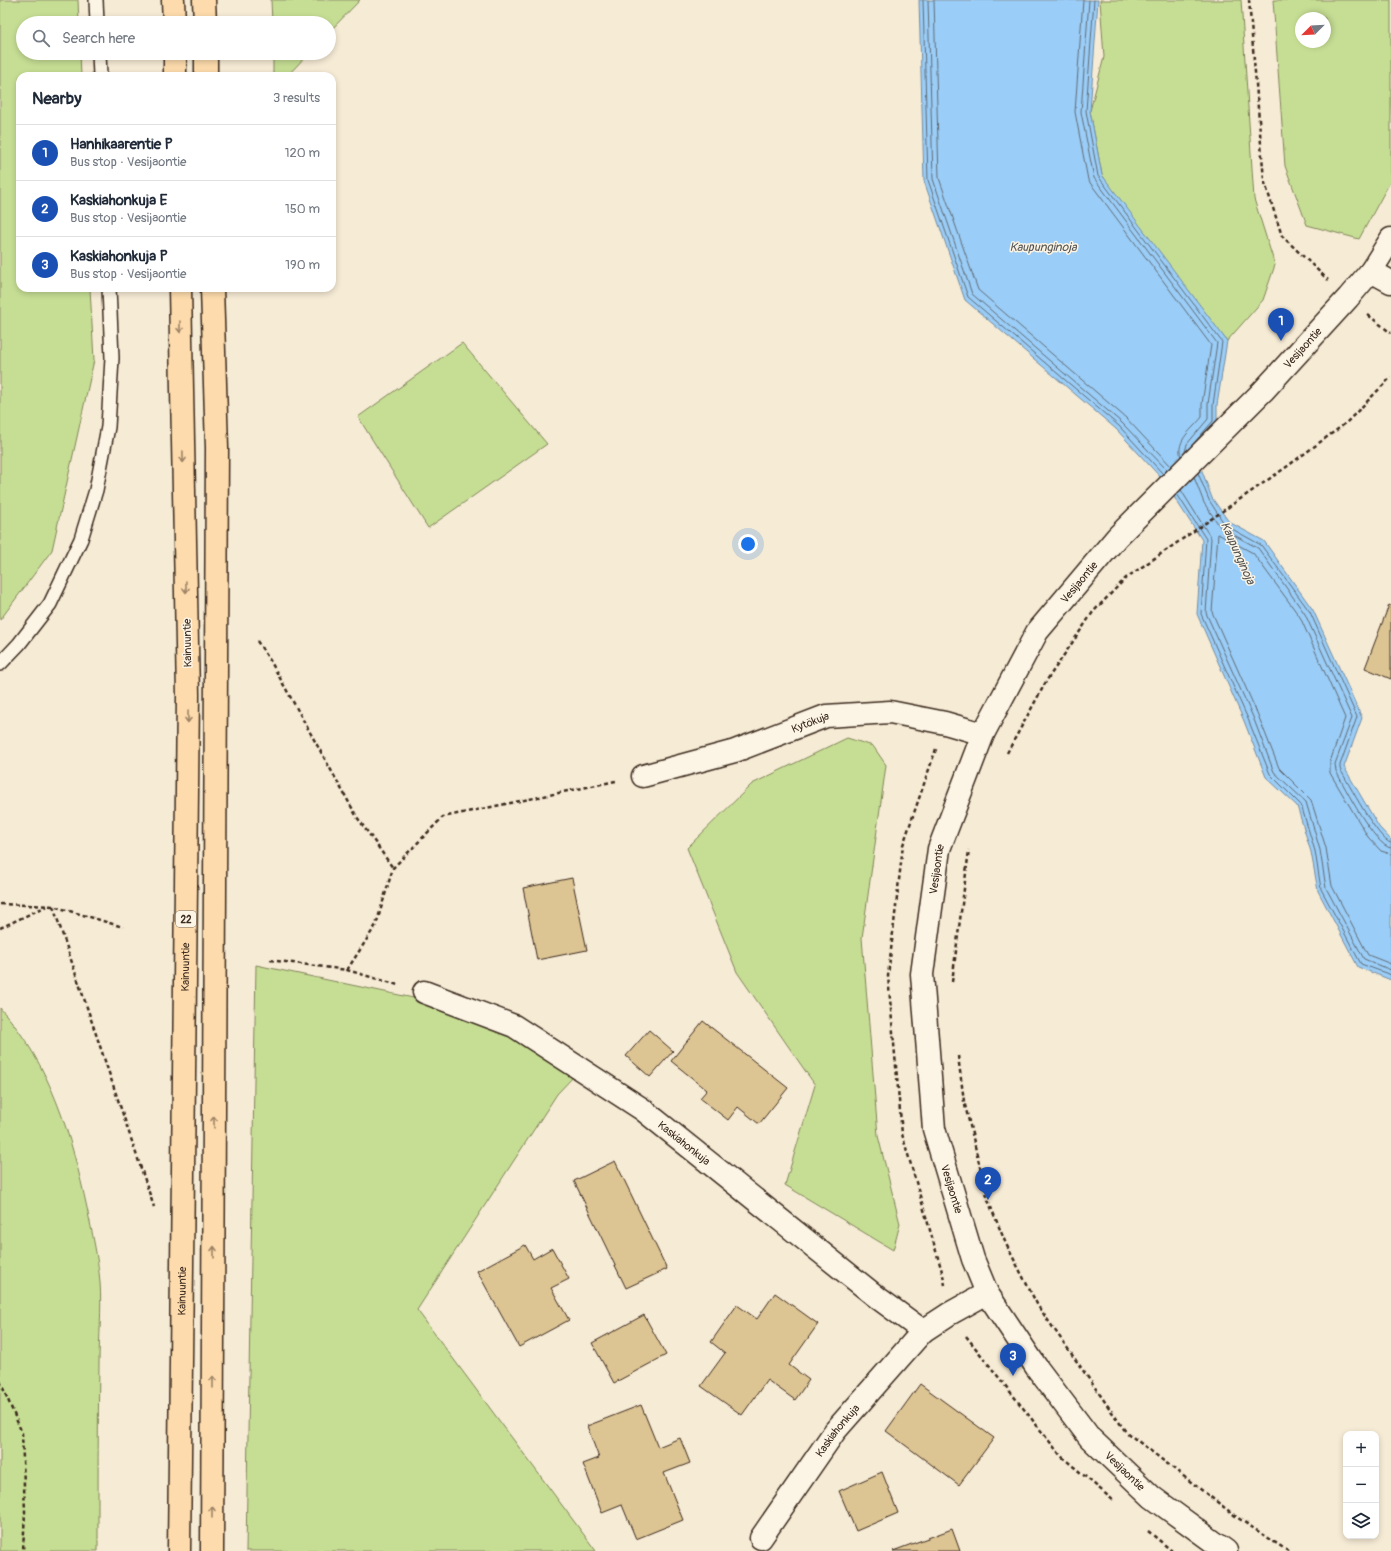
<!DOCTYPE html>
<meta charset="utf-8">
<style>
:root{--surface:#fff;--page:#f6f6f7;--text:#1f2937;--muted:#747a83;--line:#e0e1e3;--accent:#1f6fb2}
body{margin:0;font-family:Pangolin,sans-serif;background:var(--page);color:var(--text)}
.controls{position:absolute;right:12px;bottom:12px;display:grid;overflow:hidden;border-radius:8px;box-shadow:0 2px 6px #0003}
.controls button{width:36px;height:36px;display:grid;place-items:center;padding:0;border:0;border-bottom:1px solid var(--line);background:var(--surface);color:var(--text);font:20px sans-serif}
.compass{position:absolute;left:1295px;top:12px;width:36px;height:36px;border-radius:50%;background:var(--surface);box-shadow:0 2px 6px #0003;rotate:246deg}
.you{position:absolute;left:748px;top:544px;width:14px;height:14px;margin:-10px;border:3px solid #fff;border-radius:50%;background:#1a73e8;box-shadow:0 0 0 6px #1a73e833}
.badge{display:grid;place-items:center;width:26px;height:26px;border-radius:50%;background:var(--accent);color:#fff;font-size:13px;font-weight:700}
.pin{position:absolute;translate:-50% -33px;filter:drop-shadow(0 1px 2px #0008)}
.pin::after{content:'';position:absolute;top:21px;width:14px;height:12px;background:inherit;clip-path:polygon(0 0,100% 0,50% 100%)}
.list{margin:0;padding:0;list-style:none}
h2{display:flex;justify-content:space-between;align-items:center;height:52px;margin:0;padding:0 16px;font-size:17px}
h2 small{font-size:13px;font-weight:400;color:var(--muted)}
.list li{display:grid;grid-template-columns:26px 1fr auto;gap:12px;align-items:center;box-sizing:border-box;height:56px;padding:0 16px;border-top:1px solid var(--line)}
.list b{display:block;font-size:15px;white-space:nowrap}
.list p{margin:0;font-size:13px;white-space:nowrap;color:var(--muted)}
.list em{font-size:13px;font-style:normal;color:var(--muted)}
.icon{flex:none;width:22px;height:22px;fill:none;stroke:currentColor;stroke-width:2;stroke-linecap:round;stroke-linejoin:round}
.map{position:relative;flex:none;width:1391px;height:1551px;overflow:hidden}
.search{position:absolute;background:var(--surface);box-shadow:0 2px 6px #0003;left:16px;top:16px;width:320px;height:44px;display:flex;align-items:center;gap:10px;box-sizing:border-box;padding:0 14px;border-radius:22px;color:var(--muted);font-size:15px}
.panel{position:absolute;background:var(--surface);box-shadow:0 2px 6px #0003;left:16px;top:72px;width:320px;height:220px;border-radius:12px}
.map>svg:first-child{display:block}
.green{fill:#c6de94;stroke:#808459;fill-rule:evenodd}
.water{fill:#9acdf7;stroke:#748ca0}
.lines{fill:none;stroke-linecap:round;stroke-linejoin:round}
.shore{stroke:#616b75;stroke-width:1}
.building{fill:#ddc493;stroke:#3b2a1e}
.service-casing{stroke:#3b2a1e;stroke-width:16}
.minor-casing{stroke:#3b2a1e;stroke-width:25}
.tertiary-casing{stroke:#3b2a1e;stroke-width:25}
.trunk-casing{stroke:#3b2a1e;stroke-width:25}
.path{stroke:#3b2a1e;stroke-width:2.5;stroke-dasharray:4 3;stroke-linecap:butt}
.service{stroke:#fcf5e5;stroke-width:13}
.minor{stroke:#fcf5e5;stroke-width:22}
.tertiary{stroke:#fcf5e5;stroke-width:22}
.trunk{stroke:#fddbac;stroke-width:22}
.oneway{stroke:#9c8265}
.labels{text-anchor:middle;stroke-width:3;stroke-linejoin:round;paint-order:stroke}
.shield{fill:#fcf5e5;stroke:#75675a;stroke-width:1}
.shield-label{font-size:10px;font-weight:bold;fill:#3b2a1e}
.street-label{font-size:11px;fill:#3b2a1e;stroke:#fcf5e5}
.water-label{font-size:12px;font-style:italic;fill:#535354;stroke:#fcf5e5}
</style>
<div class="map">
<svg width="1391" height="1551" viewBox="0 0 1391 1551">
<rect width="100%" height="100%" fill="#f6ebd5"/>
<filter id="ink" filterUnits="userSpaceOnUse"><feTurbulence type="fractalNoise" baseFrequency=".025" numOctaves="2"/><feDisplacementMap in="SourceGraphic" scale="8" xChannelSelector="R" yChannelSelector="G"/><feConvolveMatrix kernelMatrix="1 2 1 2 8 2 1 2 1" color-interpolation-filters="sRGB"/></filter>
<g filter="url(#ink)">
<path class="green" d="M0,0H78L79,23H23V53H80L81,76H20V288H90L94,360L52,550L0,620Z
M271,0H360L329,32V23H272Z
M1100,0H1241L1254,199L1275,265L1263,300L1227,341L1173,278L1102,175L1090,111L1104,57Z
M1273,0H1391V180L1359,239L1307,225L1285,166ZM1301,18H1325V42H1301Z
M273,53H309L287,76H273Z
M462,343L547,444L428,528L358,417Z
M847,738L873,746L886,765L862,938L878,1136L900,1224L893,1250L785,1185L815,1085L737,972L687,848L752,784Z
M256,965L423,1000L508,1032L575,1075L557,1094L417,1310L596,1551H246Z
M0,1008C50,1062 72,1138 87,1208C92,1232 98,1258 100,1282C102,1309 99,1337 99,1364C98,1426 98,1489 98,1551H0Z"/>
<path class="water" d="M919,0H1098L1090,111L1102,175L1227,341L1217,405V423L1194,449L1212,498L1229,522L1264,541L1313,610L1362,718L1344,767L1379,827L1391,840V980L1358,967L1318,891L1311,852L1297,806L1266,777L1244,721L1197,614L1202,540L1163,480L1116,429L965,300L924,181Z"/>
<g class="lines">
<path class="shore" d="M923,0L928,180L968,297L1119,426L1163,474
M928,0L933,179L972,294L1122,423L1167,470
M934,0L939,178L978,290L1126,418L1171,466
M1083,0L1075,112L1088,180L1211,345L1202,404V417C1193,429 1175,440 1181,457
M1089,0L1081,112L1094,178L1217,343L1208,404V419L1187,444L1185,452
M1094,0L1086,111L1098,176L1222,342L1213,405V421L1194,443
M1198,473L1209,500L1225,525L1261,545L1310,612L1357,717L1340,765V769C1348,782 1378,841 1391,843
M1194,477L1204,503L1221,528L1258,548L1305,614L1352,718L1335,764L1336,771C1344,786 1375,847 1391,848
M1181,490L1211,538L1206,613L1253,717L1274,772L1306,802L1320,850L1326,888L1364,959L1391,970
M1177,494L1206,539L1201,614L1248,719L1270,774L1301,805L1315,851L1321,889L1361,964L1391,975
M1391,854L1381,851L1368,837L1330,773V762L1345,718L1300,617L1253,553L1218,534L1212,612L1258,715L1279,768L1311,800L1326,848L1332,886L1368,955L1391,964"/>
</g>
<path class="building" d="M1389,605L1391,606V679L1365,668Z
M572,878L587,950L537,960L523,888Z
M703,1021L788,1088L759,1124L738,1107L728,1120L700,1098L707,1090L671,1061Z
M649,1030L673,1051L650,1077L626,1056Z
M615,1161L667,1269L626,1288L574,1181Z
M525,1245L533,1259L552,1248L569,1279L551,1288L569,1320L519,1347L477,1271Z
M775,1293L818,1324L789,1365L809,1380L795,1400L767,1380L742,1415L701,1386L725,1353L711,1342L737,1305L757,1319Z
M644,1315L666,1355L614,1383L592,1343Z
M920,1384L994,1438L959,1485L886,1431Z
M641,1405L658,1447L680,1438L690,1463L664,1473L683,1520L636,1539L622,1505L602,1513L583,1464L599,1458L587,1426Z
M882,1472L898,1513L856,1531L839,1491Z
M952,1529L960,1551H893Z"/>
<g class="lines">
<defs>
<path id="service" d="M96,0L97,23
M99,53L100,76
M0,664L19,644L50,604L81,539L96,490L108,427L112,358L109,288"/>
<g id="minor">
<path d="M1371,271L1391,282"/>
<path id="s1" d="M643,776L735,751L826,716L890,712L945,723L983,734"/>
<path id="s2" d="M424,992L514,1026L642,1109L878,1298L923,1331"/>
<path id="s3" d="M761,1538L835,1431L923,1331L949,1314L987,1293"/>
</g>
<g id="tertiary">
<path id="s4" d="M1226,1551L1152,1497L1090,1438L1037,1368L987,1293L973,1259L934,1129L922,974L939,849L983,734L1037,632L1117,537L1263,391L1348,298L1371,271L1391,239"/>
</g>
<g id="trunk">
<path d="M173,0L174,23"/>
<path d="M204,0L205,23"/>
<path d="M175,53V76"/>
<path d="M206,53V76"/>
<path id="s5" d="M179,1551L188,695L180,288"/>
<path d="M212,1551L217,448L212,288"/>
</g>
</defs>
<use href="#service" class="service-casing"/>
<use href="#minor" class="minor-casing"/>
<use href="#tertiary" class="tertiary-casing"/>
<use href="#trunk" class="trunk-casing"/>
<path class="path" d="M1249,0L1264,180L1282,236L1328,280
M1368,315L1391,333
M257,641L271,662L357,817L393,868
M936,749L903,845L888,976L902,1134L943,1275L945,1285
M1007,753L1047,680L1093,612L1126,578L1285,468L1346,423L1391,377
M0,904L53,906L123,927
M53,906L154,1207
M0,928L47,906
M270,960L347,970L398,985
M347,970L376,925L393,868L443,817L616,781
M952,982L969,850
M958,1056L964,1101L988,1200L1006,1244L1038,1306L1126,1432L1238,1518L1288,1551
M966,1336L1061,1456L1114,1501
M0,1381L22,1433L25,1512L23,1551
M1148,1531L1172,1551"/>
<use href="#service" class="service"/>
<use href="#minor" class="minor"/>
<use href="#tertiary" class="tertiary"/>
<use href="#trunk" class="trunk"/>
</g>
<defs><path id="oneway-shaft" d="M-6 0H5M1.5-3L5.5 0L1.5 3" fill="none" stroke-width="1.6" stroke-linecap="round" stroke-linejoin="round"/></defs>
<g class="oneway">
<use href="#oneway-shaft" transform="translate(180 327) rotate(89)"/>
<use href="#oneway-shaft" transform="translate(183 457) rotate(89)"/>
<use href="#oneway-shaft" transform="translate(186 587) rotate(89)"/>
<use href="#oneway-shaft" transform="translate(188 717) rotate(91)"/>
<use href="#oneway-shaft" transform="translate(214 1122) rotate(-90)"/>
<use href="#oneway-shaft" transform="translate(214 1252) rotate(-90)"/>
<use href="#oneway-shaft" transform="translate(213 1382) rotate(-90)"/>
<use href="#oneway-shaft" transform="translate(212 1512) rotate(-90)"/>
</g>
</g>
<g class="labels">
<rect class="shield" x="176" y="911" width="20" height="16" rx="3"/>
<g class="shield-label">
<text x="186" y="923">22</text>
</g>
<g class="street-label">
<text dy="4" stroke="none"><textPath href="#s4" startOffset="1437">Vesijaontie</textPath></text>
<text dy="4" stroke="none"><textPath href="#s4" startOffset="1113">Vesijaontie</textPath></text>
<text transform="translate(187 643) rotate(-91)" y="4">Kainuuntie</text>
<text dy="4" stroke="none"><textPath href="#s1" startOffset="176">Kytökuja</textPath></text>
<text dy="4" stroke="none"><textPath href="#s4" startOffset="789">Vesijaontie</textPath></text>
<text dy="4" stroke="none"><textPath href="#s5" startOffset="584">Kainuuntie</textPath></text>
<text dy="4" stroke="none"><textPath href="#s2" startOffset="303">Kaskiahonkuja</textPath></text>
<text transform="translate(952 1189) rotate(73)" y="4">Vesijaontie</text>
<text dy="4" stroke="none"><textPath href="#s5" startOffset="260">Kainuuntie</textPath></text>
<text dy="4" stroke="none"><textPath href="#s3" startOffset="132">Kaskiahonkuja</textPath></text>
<text transform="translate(1125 1471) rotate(44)" y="4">Vesijaontie</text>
</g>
<g class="water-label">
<text x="1043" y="251">Kaupunginoja</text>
<text transform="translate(1238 553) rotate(66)" y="4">Kaupunginoja</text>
</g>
</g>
</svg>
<div class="controls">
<button>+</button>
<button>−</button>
<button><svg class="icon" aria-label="layers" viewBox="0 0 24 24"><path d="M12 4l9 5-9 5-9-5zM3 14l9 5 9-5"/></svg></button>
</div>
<svg class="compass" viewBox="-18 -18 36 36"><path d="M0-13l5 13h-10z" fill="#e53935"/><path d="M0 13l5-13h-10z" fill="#747a83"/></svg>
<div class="you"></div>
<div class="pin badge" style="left:1281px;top:341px;background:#1a4fb4">1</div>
<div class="pin badge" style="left:988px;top:1200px;background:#1a4fb4">2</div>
<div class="pin badge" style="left:1013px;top:1376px;background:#1a4fb4">3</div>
<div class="search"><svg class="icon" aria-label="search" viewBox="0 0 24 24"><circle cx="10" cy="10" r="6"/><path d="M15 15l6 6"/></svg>Search here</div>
<section class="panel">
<h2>Nearby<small>3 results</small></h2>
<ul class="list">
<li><span class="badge" style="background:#1a4fb4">1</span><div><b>Hanhikaarentie P</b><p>Bus stop · Vesijaontie</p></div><em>120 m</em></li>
<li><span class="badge" style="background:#1a4fb4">2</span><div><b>Kaskiahonkuja E</b><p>Bus stop · Vesijaontie</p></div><em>150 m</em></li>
<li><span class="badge" style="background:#1a4fb4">3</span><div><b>Kaskiahonkuja P</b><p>Bus stop · Vesijaontie</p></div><em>190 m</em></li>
</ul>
</section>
</div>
